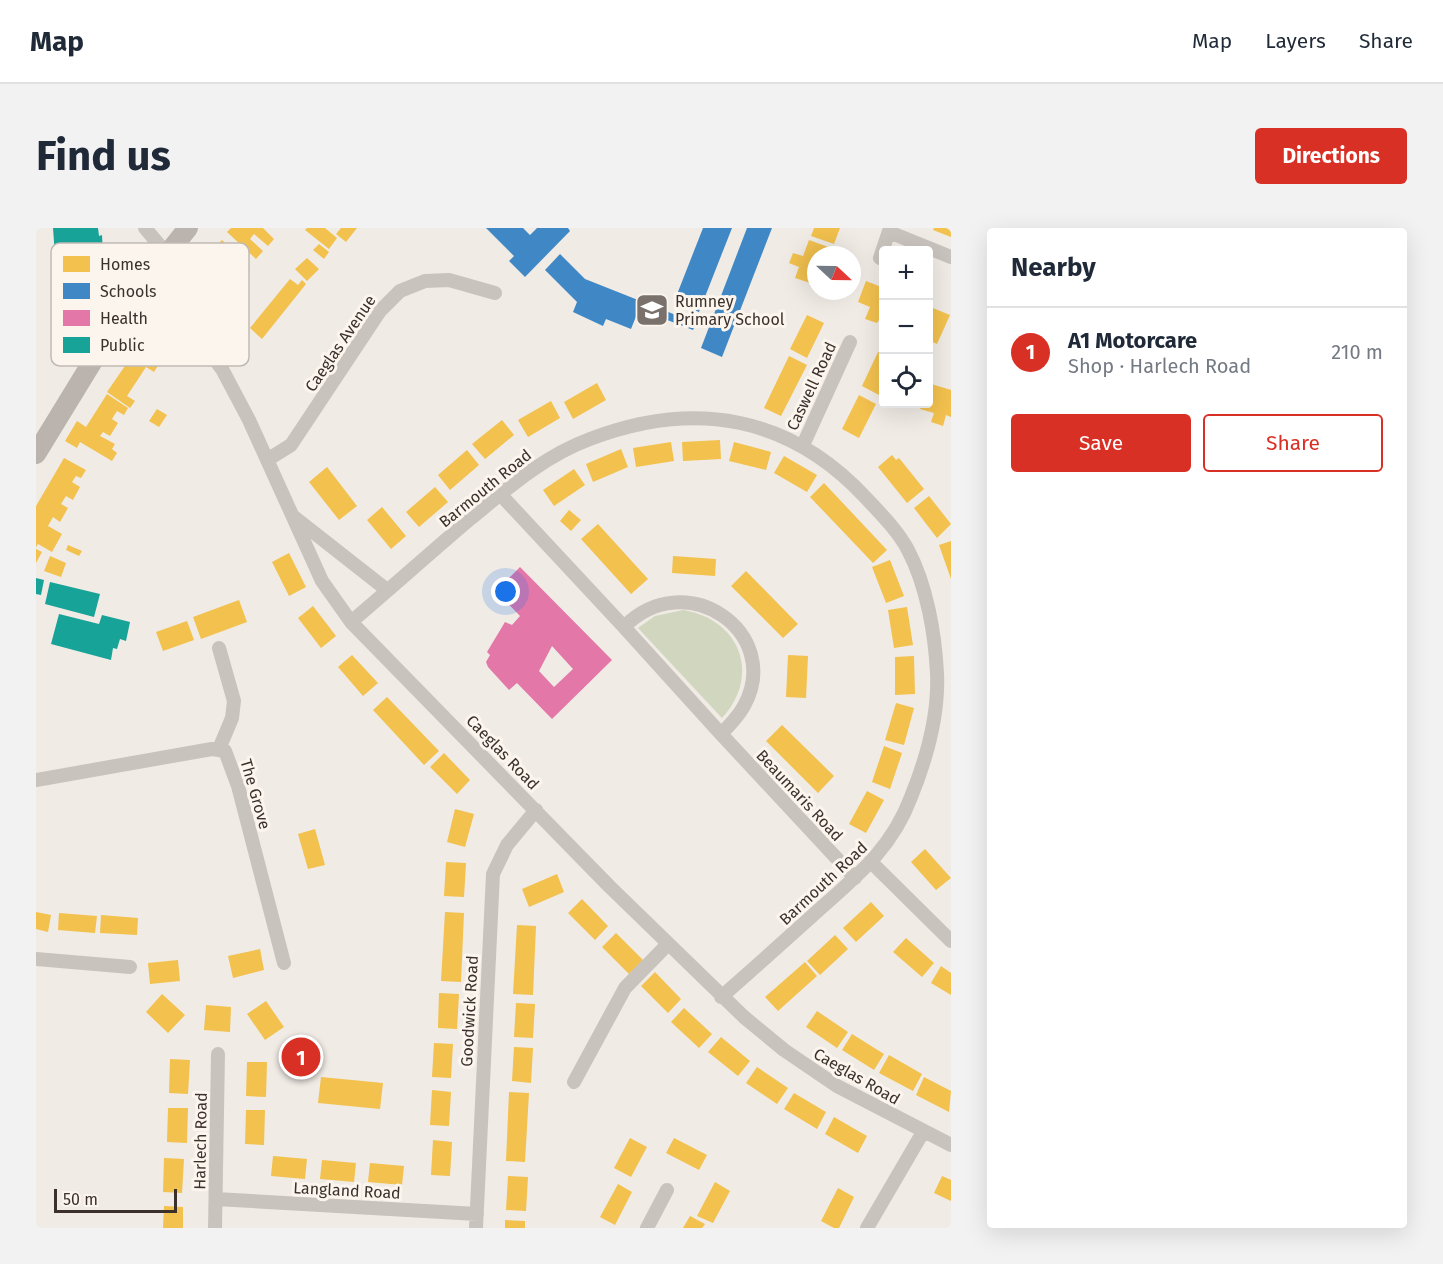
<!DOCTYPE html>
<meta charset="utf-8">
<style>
:root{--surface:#fff;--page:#f2f2f3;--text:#1f2937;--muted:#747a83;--line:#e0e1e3;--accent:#d93025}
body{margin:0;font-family:"Fira Sans",sans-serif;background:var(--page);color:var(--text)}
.controls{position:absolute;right:18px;top:18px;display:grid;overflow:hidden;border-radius:6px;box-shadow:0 6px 24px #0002}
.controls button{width:54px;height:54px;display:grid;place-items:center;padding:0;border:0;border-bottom:2px solid var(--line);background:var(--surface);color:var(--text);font:30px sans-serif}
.compass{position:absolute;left:771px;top:18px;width:54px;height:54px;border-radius:50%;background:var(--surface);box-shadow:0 6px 24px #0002;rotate:112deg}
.scale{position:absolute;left:18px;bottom:15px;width:123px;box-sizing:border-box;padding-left:6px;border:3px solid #3b302b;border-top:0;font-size:16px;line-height:21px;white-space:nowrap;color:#3b302b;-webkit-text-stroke:4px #fbf5ee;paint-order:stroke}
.you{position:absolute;left:470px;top:364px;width:21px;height:21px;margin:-15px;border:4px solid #fff;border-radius:50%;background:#1a73e8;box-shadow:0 0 0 9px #1a73e833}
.badge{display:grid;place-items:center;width:39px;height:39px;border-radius:50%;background:var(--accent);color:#fff;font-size:20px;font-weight:700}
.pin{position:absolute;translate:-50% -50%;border:3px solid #fff;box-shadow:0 2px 6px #0006}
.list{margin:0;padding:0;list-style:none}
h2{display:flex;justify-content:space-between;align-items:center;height:78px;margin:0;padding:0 24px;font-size:26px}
h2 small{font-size:20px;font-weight:400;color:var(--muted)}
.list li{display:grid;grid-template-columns:39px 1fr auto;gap:18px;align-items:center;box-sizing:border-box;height:90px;padding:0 24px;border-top:2px solid var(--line)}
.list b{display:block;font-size:22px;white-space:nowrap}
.list p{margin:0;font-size:20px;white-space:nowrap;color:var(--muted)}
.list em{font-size:20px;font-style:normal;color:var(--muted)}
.actions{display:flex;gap:12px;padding:18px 24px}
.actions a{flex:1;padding:14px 0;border:2px solid var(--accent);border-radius:6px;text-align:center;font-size:21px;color:var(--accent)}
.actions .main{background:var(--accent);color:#fff}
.icon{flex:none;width:33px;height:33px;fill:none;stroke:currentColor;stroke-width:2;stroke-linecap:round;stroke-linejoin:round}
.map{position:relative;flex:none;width:915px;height:1000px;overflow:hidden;border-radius:6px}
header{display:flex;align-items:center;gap:36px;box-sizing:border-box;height:84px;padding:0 30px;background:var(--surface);border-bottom:2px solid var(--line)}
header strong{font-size:28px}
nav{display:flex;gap:33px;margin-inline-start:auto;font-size:21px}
.intro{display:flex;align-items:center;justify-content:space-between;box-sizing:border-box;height:144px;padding:0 36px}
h1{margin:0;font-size:42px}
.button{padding:15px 27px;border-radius:6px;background:var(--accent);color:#fff;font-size:21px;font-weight:700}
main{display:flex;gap:36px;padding:0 36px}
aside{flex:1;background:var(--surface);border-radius:6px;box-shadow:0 6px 24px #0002}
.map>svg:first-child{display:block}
.green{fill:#d1d6bf}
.homes{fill:#f2c14e}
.schools{fill:#3f88c5}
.health{fill:#e377a8;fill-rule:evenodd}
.public{fill:#17a398}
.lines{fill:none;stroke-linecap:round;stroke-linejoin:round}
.minor{stroke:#c9c3be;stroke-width:14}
.secondary{stroke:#bab3ae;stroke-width:20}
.labels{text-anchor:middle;stroke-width:6;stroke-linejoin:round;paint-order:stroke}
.poi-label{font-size:16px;fill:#3b302b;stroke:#fbf5ee;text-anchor:start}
.street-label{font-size:16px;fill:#3b302b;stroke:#fbf5ee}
.key{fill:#fbf5ee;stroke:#c1bab4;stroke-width:1.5}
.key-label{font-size:16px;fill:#3b302b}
</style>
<header>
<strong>Map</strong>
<nav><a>Map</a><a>Layers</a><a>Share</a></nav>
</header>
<div class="intro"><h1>Find us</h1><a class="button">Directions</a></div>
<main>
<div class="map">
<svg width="915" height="1000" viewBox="0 0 915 1000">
<rect width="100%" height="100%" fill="#f0ebe5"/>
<path class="green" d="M647,382C703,391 726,446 686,490L602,400L619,388Z"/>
<path class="homes" d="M195,0H227L238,11L232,18L218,6L214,11L227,23L220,31L191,4Z
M271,0H289L301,10L293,21L269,2Z
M305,0H321L310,14L300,6Z
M778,0H804L798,16L775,8Z
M898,0H915V9L897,2Z
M186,12L214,38L207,46L194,34L190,39L207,56L199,64L166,32Z
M773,12L795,20L792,27H780V57L759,50L763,39L753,35L757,25L767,28Z
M283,16L293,24L288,31L277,22Z
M271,30L283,41L271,53L259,41Z
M254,51L262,57L266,52L270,56L226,111L214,100Z
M830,53L848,60V84L841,95L829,91L834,79L822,74Z
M892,78L914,87L901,116L892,112Z
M121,86L138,98L145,108L126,130L120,126L116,131L123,136L118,144L110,139L91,168L99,173L94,180L71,164L115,100L112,98Z
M771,87L788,95L771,130L754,121Z
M842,124L848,127V157L843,167L826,158Z
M753,128L771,137L745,188L728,180Z
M561,155L570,172L537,191L528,174Z
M892,155L915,162V189L910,187L907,198L895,194L898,185L884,181L886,176H892Z
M71,166L92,180L88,187L81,183L76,191L82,195L74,208L67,204L64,208L79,216L76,221L81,225L76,233L44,214L41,220L29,213L41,193L50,199Z
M823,167L840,176L823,210L806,201Z
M515,173L524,190L492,209L482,192Z
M121,181L131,187L123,199L113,193Z
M466,192L478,207L449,231L436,216Z
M684,212L685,231L647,233L646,214Z
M635,214L638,233L600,239L597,220Z
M698,214L735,224L730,242L693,233Z
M585,221L592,239L557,254L550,236Z
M431,222L443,237L414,262L402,247Z
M856,227L860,232L863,230L888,261L871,275L842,239Z
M748,228L781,247L771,264L738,245Z
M28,230L50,242L45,250L40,248L36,254L44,259L37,272L30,268L25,276L32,280L24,294L17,289L12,298L26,306L16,324L2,316L0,319V278Z
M291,239L321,278L303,292L273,254Z
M538,241L549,257L518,278L507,262Z
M788,255L851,322L837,335L774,269Z
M399,259L412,274L383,299L370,284Z
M893,268L915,296L901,310L878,280Z
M346,279L370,308L355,321L331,292Z
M533,282L545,292L535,303L524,293Z
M562,296L612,351L595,366L545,311Z
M915,313V351L903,317Z
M32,317L46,323L43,328L30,322Z
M0,321L6,324L0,335Z
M253,325L270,359L253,368L236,334Z
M14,328L30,335L25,349L8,343Z
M637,328L680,331L679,348L636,345Z
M854,332L868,368L850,375L836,339Z
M710,343L762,396L747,410L695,358Z
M203,372L211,394L165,411L157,389Z
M277,378L300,408L285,420L262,390Z
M871,379L877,417L858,420L852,382Z
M151,393L158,412L127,423L120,404Z
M316,427L342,455L327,468L302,439Z
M752,427L772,428L770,470L750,469Z
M878,428L879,466L859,467V429Z
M351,469L403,523L388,537L337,482Z
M860,475L878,480L868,517L849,512Z
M746,497L798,548L782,565L730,513Z
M848,518L866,525L854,561L836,554Z
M408,525L434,552L421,566L394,539Z
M831,563L848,572L830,605L813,596Z
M419,581L438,586L429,619L411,614Z
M279,601L289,637L272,641L262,606Z
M889,621L915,650L900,662L875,634Z
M410,634L430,635L428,669L408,668Z
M521,646L528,664L493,679L486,661Z
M546,671L572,698L559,712L532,685Z
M835,674L848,688L820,714L807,700Z
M0,684L15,687L12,704L0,701Z
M409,684L428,685L425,754L405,753Z
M23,685L61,688L59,705L22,702Z
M65,687L102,690L101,707L64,705Z
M481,697L500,698L497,767L477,766Z
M580,705L607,732L593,746L566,719Z
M799,707L812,721L784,747L771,733Z
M870,710L898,735L886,749L857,724Z
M224,721L228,742L197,750L192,728Z
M142,732L144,753L114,756L112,735Z
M769,734L781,748L742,783L729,769Z
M905,738L915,745V767L895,755Z
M619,744L645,771L632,785L605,758Z
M403,765L423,766L421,801L402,800Z
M126,766L149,787L132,805L110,784Z
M230,773L248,799L229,812L211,786Z
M480,775L499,776L497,810L478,809Z
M170,777L195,779L194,804L168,802Z
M648,780L676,806L663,820L635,794Z
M781,783L812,804L801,820L770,799Z
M816,806L848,826L838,842L806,822Z
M685,809L714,833L702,848L672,824Z
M398,815L417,816L415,850L396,849Z
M478,819L497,820L495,855L476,853Z
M853,827L886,846L877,863L843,845Z
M134,831L154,832L152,866L133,865Z
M211,834H231L230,869L210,868Z
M721,839L752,860L741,876L710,855Z
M285,849L347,855L344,881L282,875Z
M888,849L915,863L913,884L880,867Z
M396,862L415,864L413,898L394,897Z
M473,864L493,865L489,934L470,933Z
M758,865L790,884L781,901L748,881Z
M132,880H152L151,915L131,914Z
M210,882H229L228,917L209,916Z
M798,889L831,908L822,925L789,906Z
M594,910L611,919L595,949L578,940Z
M638,910L671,927L663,942L630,925Z
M397,912L416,914L414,948L395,947Z
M237,928L271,931L269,951L235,948Z
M128,930L148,931L146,965L127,964Z
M286,932L320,935L318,954L284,951Z
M334,935L368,938L366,957L332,954Z
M472,948L492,949L490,983L470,982Z
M906,948L915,952V973L898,965Z
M679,954L694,963L677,995L661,988Z
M582,956L596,964L579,997L564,989Z
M802,960L818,969L803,1000H798L785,993Z
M128,978L147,979V1000H127Z
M654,988L669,996L666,1000H647Z
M469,992L489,993V1000H469Z"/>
<path class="schools" d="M450,0H487L494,7L501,0H532L534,3L489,49L473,33L478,28Z
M667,0H696L663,84L638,74Z
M711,0H736L686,129L665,120Z
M524,26L549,51L660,95L657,102L603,81L595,101L570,91L567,98L537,84L541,74L509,42Z"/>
<path class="health" d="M484,339L576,432L516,491L481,455L473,462L452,439L450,434L454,427L451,424L469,394L476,397L484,388L460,363ZM516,418L537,441L518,459L503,443Z"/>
<path class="public" d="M17,0H62L63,8L66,7L67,26L19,28Z
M0,350L8,352L5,367L0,366Z
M14,354L64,366L58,389L9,376Z
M23,386L63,396L66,387L94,394L90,413L84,411L81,421L77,420L75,432L15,416Z"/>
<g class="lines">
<path class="minor" d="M109,0L130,25
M853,4L915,29
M844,30L854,0
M106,55L144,85L186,141L213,192L286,353L315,394L573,658L708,789L748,822L801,858L915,917
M767,217L814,114
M231,232L255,217L344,83L364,63L389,53L413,52L459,65
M464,266L588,399C650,336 748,405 708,478C702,489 693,498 685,506L819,650
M258,289L351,362
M315,394C355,360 394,325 434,291C472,260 508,228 554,211C659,171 754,188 830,270C845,286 862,303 872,322C891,358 899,406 901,445C903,486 890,532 875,569C855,623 817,651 776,688C746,715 716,742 685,769
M588,399L685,506
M183,420L198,473L196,490L183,521
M0,552L176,521L189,523L202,558L248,735
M836,635L915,713
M0,731L94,739
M538,854L589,760L632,716
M180,971L441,986
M179,1000L182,826
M440,1000L457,646L471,617L500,582
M611,1000L631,962
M831,1000L887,904"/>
<path class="secondary" d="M0,226L93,74L152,0"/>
</g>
<defs>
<symbol id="school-square" viewBox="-11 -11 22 22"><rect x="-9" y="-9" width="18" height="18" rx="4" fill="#7a716c" stroke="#fbf5ee"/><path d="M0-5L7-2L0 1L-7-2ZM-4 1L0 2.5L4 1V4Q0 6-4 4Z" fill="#fff"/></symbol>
</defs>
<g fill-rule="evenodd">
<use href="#school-square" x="597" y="63" width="38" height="38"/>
</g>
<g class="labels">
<g class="poi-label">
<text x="639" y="79">Rumney<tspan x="639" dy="18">Primary School</tspan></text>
</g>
<g class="street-label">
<text transform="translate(304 115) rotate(-56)" y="6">Caeglas Avenue</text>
<text transform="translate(775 158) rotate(-65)" y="6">Caswell Road</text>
<text transform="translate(449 260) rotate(-39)" y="6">Barmouth Road</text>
<text transform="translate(467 524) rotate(46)" y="6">Caeglas Road</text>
<text transform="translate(220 566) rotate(74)" y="6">The Grove</text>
<text transform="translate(764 567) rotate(47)" y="6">Beaumaris Road</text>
<text transform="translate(787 655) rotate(-43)" y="6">Barmouth Road</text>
<text transform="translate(433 783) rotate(-87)" y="6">Goodwick Road</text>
<text transform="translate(821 848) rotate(30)" y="6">Caeglas Road</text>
<text transform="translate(164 913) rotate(-89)" y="6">Harlech Road</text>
<text transform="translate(311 962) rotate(3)" y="6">Langland Road</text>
</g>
</g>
<rect x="15" y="15" width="198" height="123" rx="9" class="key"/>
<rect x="27" y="28" width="27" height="16" fill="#f2c14e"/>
<rect x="27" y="55" width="27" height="16" fill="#3f88c5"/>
<rect x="27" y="82" width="27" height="16" fill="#e377a8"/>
<rect x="27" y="109" width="27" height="16" fill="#17a398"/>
<g class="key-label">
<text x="64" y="42">Homes</text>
<text x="64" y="69">Schools</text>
<text x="64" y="96">Health</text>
<text x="64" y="123">Public</text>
</g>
</svg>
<div class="controls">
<button>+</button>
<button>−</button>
<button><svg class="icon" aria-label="locate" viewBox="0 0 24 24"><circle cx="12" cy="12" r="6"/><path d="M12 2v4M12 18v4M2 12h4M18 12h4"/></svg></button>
</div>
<svg class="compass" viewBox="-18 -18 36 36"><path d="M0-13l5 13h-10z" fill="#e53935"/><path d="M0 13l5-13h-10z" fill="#747a83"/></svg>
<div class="scale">50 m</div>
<div class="you"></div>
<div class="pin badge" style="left:265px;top:829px">1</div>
</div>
<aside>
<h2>Nearby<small></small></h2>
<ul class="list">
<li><span class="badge">1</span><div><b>A1 Motorcare</b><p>Shop · Harlech Road</p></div><em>210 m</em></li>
</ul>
<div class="actions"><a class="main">Save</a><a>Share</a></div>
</aside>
</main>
